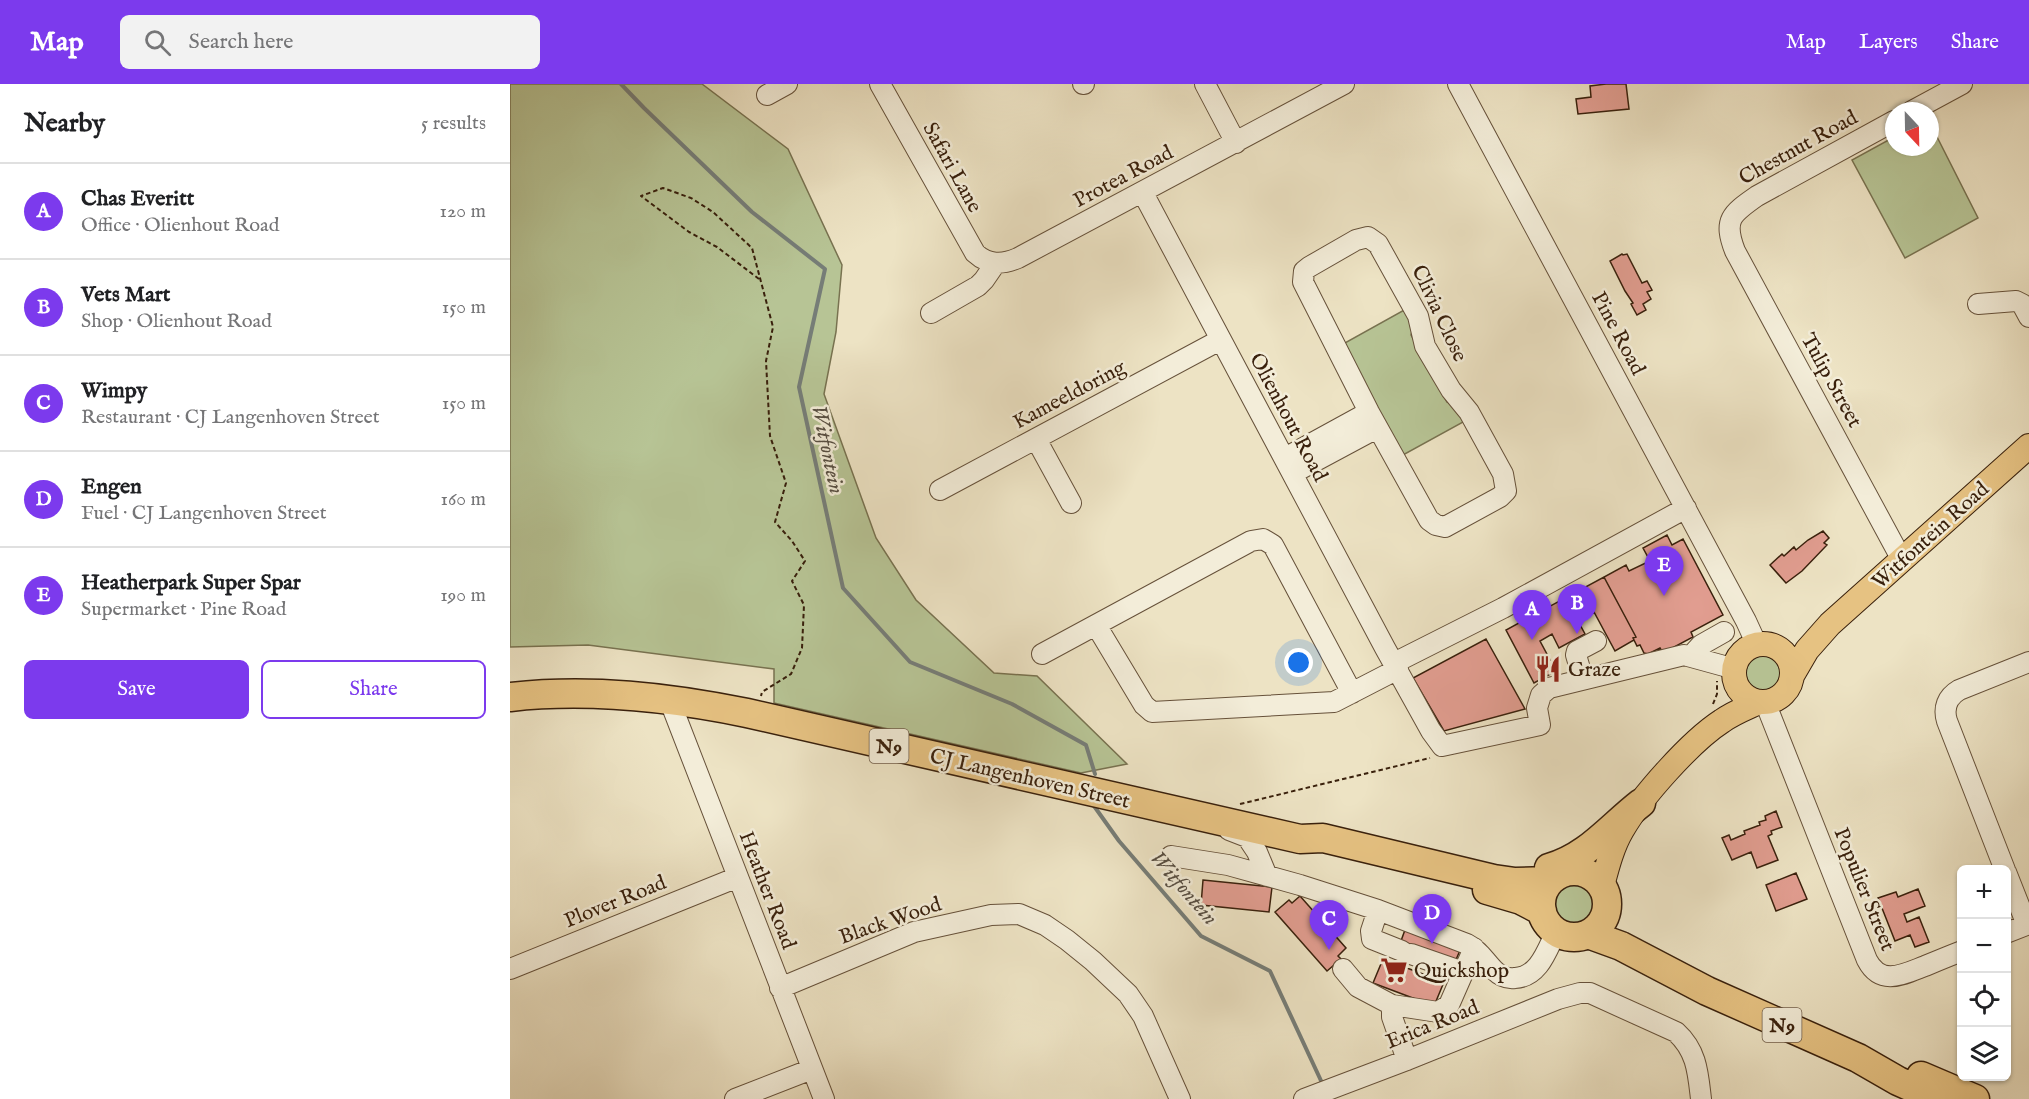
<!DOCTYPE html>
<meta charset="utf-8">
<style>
:root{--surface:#fff;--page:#f2f2f2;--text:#202124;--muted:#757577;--line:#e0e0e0;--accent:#7c3aed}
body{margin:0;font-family:"IM FELL English",serif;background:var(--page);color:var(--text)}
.controls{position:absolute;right:18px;bottom:18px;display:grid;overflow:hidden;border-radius:9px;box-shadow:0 2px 4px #0004}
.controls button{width:54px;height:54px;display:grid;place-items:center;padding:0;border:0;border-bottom:2px solid var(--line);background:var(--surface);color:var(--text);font:30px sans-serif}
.compass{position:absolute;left:1375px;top:18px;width:54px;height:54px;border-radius:50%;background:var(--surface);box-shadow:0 2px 4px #0004;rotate:158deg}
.you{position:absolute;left:789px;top:579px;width:21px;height:21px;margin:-15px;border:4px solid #fff;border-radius:50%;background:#1a73e8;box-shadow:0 0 0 9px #1a73e833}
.badge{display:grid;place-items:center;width:39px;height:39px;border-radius:50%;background:var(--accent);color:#fff;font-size:20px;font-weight:700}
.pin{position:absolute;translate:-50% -50px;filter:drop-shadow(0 2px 3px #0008)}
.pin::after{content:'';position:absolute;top:32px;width:21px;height:18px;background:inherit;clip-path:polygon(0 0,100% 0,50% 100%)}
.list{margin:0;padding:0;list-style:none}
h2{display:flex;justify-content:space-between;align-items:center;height:78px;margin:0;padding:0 24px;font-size:26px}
h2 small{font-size:20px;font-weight:400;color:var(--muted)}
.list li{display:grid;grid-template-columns:39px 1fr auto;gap:18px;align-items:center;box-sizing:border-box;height:96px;padding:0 24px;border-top:2px solid var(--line)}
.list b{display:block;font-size:22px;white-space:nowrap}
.list p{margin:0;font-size:20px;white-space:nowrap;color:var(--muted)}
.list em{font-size:20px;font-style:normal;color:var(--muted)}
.actions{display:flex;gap:12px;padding:18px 24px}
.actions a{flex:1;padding:14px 0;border:2px solid var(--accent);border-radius:9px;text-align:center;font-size:21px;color:var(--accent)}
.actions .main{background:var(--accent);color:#fff}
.icon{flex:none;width:33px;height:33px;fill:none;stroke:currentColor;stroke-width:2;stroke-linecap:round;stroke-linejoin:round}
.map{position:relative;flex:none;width:1519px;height:1015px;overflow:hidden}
header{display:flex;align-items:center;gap:36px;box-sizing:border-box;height:84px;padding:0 30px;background:var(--accent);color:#fff}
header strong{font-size:28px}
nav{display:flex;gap:33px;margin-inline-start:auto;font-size:21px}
.search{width:420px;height:54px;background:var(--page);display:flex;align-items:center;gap:15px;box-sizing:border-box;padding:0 21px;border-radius:9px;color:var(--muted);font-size:22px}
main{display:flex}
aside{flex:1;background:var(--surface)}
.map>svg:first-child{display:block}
.green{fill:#b7c495;stroke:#787250;stroke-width:1.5}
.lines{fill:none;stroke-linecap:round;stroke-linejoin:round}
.stream{stroke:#767d77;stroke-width:4}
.building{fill:#e19d90;stroke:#39200c;stroke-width:1.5}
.minor-casing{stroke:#66513a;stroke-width:22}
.major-casing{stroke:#39200c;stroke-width:26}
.highway-casing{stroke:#39200c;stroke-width:31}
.path{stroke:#39200c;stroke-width:2;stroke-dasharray:4.5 3;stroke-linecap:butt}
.minor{stroke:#f3edd9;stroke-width:20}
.major{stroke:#e6c282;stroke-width:24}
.highway{stroke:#e6c282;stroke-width:28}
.labels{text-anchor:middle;stroke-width:5;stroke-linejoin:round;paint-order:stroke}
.shield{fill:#f3edd9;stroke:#715e4a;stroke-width:1.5}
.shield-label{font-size:20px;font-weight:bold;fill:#39200c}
.street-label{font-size:21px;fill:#39200c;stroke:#f3edd9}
.poi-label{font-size:21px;fill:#39200c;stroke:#f3edd9;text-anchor:start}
.water-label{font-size:22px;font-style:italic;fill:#574e42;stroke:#f3edd9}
</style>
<header>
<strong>Map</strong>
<div class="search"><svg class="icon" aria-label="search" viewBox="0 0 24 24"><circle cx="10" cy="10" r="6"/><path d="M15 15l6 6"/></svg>Search here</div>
<nav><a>Map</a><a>Layers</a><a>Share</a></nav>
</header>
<main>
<aside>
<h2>Nearby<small>5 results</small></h2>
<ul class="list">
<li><span class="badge">A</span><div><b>Chas Everitt</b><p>Office · Olienhout Road</p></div><em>120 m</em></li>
<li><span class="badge">B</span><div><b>Vets Mart</b><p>Shop · Olienhout Road</p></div><em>150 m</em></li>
<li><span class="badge">C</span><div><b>Wimpy</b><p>Restaurant · CJ Langenhoven Street</p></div><em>150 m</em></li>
<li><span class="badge">D</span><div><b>Engen</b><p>Fuel · CJ Langenhoven Street</p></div><em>160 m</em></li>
<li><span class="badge">E</span><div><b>Heatherpark Super Spar</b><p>Supermarket · Pine Road</p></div><em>190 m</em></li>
</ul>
<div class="actions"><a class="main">Save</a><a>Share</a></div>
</aside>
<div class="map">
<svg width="1519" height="1015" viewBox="0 0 1519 1015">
<rect width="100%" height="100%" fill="#ede3c4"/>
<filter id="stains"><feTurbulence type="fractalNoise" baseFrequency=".00333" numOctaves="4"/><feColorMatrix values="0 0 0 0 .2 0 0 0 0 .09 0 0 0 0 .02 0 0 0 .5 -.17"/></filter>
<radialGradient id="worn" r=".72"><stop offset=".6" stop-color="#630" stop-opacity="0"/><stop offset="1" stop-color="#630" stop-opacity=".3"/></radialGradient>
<path class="green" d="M0,0H192L278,65L332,181L326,248L314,310L366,454L406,516L484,589L527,592L617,680L571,689L264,619V585L78,561L0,563Z
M1420,39L1468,134L1395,174L1342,76L1384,53V63H1420Z
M896,225L904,240L901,251L937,318L948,321L955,337L893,371L833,260Z
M1236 589a18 18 0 1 1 36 0a18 18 0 1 1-36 0Z
M1045 820a19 19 0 1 1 38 0a19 19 0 1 1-38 0Z"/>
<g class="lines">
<path class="stream" d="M111,0L134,24L242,128L315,185L289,303L333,504L400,578L502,620L576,661L585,690
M584,722L609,757L691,852L760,887L813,1001"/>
</g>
<path class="building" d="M1096,0H1116L1119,25L1068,30L1066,15L1081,13L1080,2Z
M1112,170L1113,171L1117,170L1132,199L1137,197L1142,206L1137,208L1141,215L1133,220L1136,226L1127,231L1121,220L1123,219L1115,207L1100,177Z
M1313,447L1319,454L1314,459L1317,461L1292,487L1276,499L1260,481L1272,470L1274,472L1284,463L1286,466L1298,456Z
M1157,451L1162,461L1173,455L1213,531L1181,548L1183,553L1153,569L1150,564L1138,570L1134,569L1130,561L1127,562L1123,554L1126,553L1094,493L1116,481L1119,487L1140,477L1133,464Z
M1094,493L1126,553L1123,554L1124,556L1105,567L1084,528L1068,537L1075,550L1049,564L1042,550L1030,557L1046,587L1024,599L996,546Z
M976,555L1015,625L934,647L903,594Z
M1266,727L1272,743L1261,747L1262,750L1258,752L1268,776L1247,784L1241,768L1222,776L1212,754L1219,751L1221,756L1235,750L1234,747L1250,741L1249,738L1256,736L1255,732Z
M1286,789L1297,815L1266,827L1256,801Z
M693,796L762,803L759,828L691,821Z
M1408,805L1415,822L1394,830L1397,838L1409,833L1419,858L1405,863L1400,851L1385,857L1368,814L1386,808L1388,813Z
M790,812L836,864L828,872L831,875L817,887L765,828L779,816L782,819Z
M896,843L951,864L945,878L904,861L896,883L887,880L895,858L891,857Z
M873,875L934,898L924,922L863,899Z"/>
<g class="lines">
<defs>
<path id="minor" d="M370,0L465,169C478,181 492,181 508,174L834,0
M573,0H574
M695,0L726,59
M948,0L1236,537L1247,561
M257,11L277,0
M1402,27L1452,0
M1384,37L1247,112C1221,130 1213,136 1225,167L1392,476
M633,109L875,564L921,647L932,662L1030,641L1027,624L1031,611L1039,604L1174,571L1225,585
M858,153L868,160L908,232L915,262L941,306L959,328L993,390L996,407L990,413L935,443L926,441L919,436L859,328L793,198L794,187L799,183L846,156Z
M1468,220L1506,217L1512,220L1519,233
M421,229L468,202L474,196L485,180
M526,355L561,419
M775,374L859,328
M783,389L867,344
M430,406L710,256
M586,541L634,621L642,628L824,618L888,585
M532,570L741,457L753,455L763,461L842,609
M1181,572L1191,561L1214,548
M884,579L993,524L1176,424
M1073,595L1066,571L1067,567L1086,557
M159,615L314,1015
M1255,618L1357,876C1371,903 1394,890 1415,882C1427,877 1439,872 1452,867
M719,746L737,753L747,768L757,792
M661,772L718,781L790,801L868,826L957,860C969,866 975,877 984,886C990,892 997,895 1005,894C1029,893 1037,866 1046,848
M1495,786L1437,637C1433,624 1437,613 1449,606L1519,578
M1496,788L1517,841
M868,826L861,847L862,855L892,867
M1496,849L1519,840
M901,870L953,888
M0,885L228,793
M833,885L848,903L882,921L928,928L939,921L964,864
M270,904L404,848L481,831L509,830L535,841L557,856L583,877L618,910L633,932L670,1015
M882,921V933L897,976
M225,1015L302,985
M794,1015L897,976L1048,915L1070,909H1080L1166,948C1187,967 1188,989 1191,1015"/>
<path id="major" d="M1224 589a29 29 0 1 1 58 0a29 29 0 1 1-58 0Z
M1283,590L1297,566L1320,540L1519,362
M1092,802C1097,783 1102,763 1112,746C1131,713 1181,657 1212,637C1223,629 1236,624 1249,618"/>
<path id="highway" d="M0,613C80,604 159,613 237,629L790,755L813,754L984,795L1005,798L1040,797
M1039,784C1078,773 1100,743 1131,719
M1031 820a33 33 0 1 1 66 0a33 33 0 1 1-66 0Z
M977,806L1011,816L1032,827
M1078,850L1111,862L1197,907L1348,974L1388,997L1428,1015
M1411,992L1465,1015"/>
</defs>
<use href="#minor" class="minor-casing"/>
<use href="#major" class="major-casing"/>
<use href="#highway" class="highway-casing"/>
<path class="path" d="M249,195L207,163L179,148L131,112L153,104L181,114L203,128L242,164L263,243L256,277L260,352L276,399L265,438L282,457L295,477L282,497L294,521L292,564L281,590L252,608L251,612
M1203,620L1207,610V597
M730,720L920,674"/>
<use href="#minor" class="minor"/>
<use href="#major" class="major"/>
<use href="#highway" class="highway"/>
</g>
<defs>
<symbol id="restaurant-bare" viewBox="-9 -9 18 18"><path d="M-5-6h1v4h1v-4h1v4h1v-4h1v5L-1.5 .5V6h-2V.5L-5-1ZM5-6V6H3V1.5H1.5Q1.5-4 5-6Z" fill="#8f2418" stroke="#f3edd9" stroke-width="2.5" paint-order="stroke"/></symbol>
<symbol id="supermarket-bare" viewBox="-9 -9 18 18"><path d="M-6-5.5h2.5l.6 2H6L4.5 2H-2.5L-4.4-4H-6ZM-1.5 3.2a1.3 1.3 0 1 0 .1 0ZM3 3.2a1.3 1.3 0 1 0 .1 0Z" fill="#8f2418" stroke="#f3edd9" stroke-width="2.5" paint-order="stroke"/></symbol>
</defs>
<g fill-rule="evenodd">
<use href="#restaurant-bare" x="1019" y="566" width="38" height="38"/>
<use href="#supermarket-bare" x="865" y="867" width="38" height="38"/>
</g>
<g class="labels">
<g class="shield">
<rect x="359.5" y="645" width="39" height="34" rx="4.5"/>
<rect x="1252.5" y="924" width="39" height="34" rx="4.5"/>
</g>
<g class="shield-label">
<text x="379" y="669">N9</text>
<text x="1272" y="948">N9</text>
</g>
<g class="street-label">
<text transform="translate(1288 63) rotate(-29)" y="7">Chestnut Road</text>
<text transform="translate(443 83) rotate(61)" y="7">Safari Lane</text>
<text transform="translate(613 92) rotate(-28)" y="7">Protea Road</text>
<text transform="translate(930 229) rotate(65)" y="7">Clivia Close</text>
<text transform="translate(1109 249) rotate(62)" y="7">Pine Road</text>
<text transform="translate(1322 296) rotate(61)" y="7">Tulip Street</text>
<text transform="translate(559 310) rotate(-28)" y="7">Kameeldoring</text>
<text transform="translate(779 333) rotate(62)" y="7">Olienhout Road</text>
<text transform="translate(1420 451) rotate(-42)" y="7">Witfontein Road</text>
<text transform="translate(520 694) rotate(13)" y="7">CJ Langenhoven Street</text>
<text transform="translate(1355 805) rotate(68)" y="7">Populier Street</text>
<text transform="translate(258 806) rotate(69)" y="7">Heather Road</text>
<text transform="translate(105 817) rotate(-22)" y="7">Plover Road</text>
<text transform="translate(380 836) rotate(-19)" y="7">Black Wood</text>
<text transform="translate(922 940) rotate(-22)" y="7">Erica Road</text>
</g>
<g class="poi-label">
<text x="1058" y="592">Graze</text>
<text x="904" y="893">Quickshop</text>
</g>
<g class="water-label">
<text transform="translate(319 365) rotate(78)" y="8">Witfontein</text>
<text transform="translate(675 803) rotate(49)" y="8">Witfontein</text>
</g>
</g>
<rect width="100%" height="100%" filter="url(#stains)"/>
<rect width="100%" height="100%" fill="url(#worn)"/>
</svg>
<div class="controls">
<button>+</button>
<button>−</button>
<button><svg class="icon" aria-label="locate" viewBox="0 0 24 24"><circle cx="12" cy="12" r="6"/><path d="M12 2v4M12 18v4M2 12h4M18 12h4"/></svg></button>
<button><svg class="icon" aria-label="layers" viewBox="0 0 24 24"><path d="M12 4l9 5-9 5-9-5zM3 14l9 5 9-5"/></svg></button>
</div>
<svg class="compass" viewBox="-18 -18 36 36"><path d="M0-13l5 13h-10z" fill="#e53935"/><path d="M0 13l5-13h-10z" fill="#757577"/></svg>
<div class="you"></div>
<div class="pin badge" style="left:1022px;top:556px">A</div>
<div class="pin badge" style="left:1067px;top:550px">B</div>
<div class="pin badge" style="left:819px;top:866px">C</div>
<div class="pin badge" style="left:922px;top:860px">D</div>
<div class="pin badge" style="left:1154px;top:512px">E</div>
</div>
</main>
